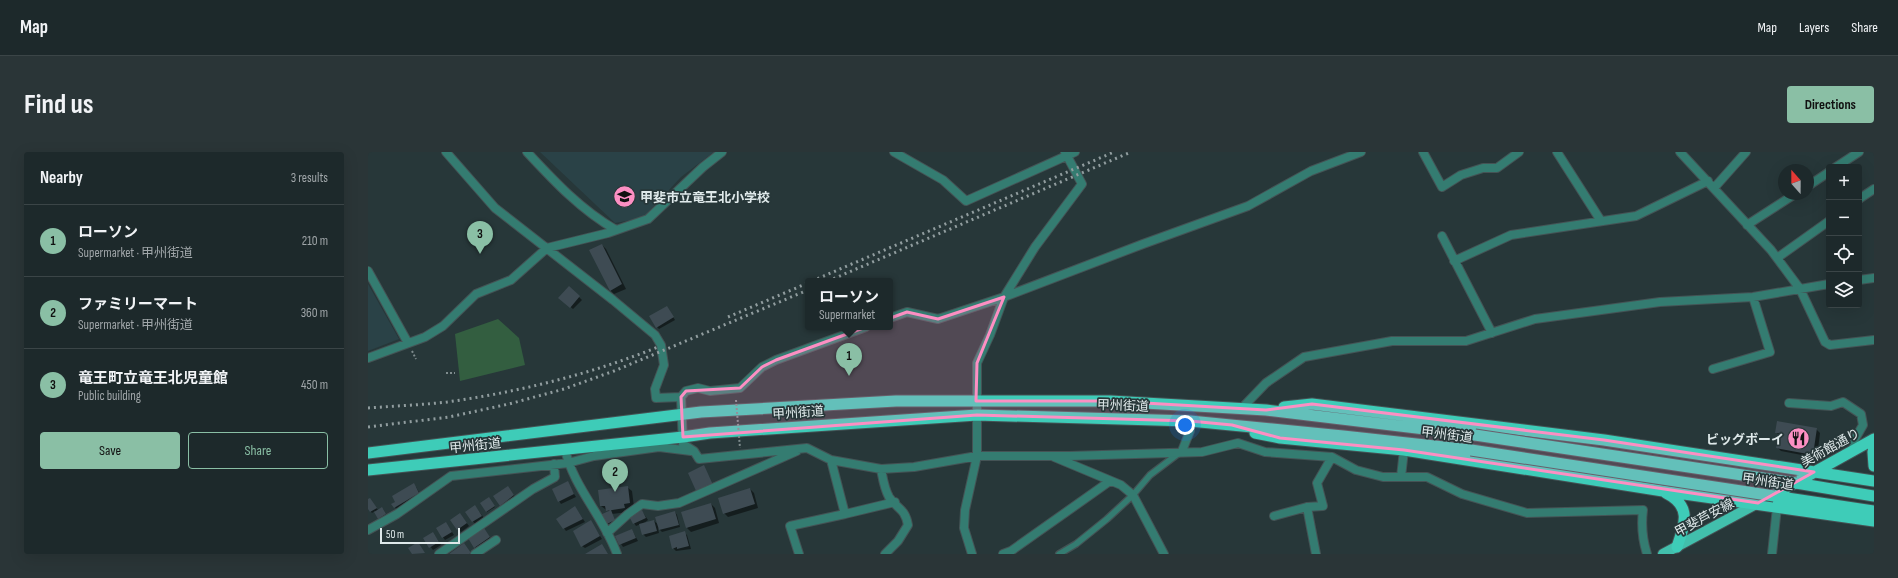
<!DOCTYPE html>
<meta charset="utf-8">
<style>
:root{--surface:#1d292b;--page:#2a3537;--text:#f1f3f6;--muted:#a0a6a9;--line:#3b4547;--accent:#8abfa5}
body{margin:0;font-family:"Sofia Sans Condensed","Noto Sans JP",sans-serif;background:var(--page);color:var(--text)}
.controls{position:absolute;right:12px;top:12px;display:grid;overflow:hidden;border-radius:4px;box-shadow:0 4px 16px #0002}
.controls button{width:36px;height:36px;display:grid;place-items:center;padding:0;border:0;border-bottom:1px solid var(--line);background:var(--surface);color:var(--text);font:20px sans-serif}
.compass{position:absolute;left:1410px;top:12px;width:36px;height:36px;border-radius:50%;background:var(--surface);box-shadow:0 4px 16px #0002;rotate:339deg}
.scale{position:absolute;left:12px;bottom:10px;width:80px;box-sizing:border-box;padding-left:4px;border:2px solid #dfe9ea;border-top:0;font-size:11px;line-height:14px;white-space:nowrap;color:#dfe9ea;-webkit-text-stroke:3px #273739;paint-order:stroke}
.you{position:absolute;left:817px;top:273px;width:14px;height:14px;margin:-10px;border:3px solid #fff;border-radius:50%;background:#1a73e8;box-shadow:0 0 0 6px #1a73e833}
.badge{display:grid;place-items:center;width:26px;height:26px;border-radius:50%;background:var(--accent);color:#111;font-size:13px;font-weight:700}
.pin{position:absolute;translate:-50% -33px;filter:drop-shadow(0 1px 2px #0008)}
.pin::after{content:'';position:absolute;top:21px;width:14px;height:12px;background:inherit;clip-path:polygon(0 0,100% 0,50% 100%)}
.popup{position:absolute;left:437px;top:126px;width:88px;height:52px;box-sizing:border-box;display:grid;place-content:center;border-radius:4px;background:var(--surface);filter:drop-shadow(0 1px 3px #0005);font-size:13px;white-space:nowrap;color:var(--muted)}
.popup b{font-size:15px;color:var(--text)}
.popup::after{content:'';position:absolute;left:50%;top:100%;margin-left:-8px;border:8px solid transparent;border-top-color:var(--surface)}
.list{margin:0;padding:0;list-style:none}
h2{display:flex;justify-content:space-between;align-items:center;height:52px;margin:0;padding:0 16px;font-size:17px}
h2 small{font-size:13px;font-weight:400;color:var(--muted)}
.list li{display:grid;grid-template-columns:26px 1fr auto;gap:12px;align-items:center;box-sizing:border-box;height:72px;padding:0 16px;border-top:1px solid var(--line)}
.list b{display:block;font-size:15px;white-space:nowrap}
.list p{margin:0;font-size:13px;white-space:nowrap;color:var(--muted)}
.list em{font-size:13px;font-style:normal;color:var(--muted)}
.actions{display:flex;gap:8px;padding:12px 16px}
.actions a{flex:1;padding:9px 0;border:1px solid var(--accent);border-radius:4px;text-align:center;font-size:14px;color:var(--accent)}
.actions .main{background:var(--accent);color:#111}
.icon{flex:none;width:22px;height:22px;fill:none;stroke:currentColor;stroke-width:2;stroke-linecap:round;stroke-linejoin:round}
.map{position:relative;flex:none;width:1506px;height:402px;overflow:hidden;border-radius:4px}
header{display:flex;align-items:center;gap:24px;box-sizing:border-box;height:56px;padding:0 20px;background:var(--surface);border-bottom:1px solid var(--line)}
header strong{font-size:19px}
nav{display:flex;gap:22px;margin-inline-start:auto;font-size:14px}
.intro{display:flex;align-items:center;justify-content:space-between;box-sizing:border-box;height:96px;padding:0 24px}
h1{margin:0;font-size:28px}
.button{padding:10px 18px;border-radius:4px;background:var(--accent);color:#111;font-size:14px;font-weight:700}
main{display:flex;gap:24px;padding:0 24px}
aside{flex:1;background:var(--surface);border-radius:4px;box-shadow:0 4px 16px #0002}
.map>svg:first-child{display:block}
.built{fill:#2a4247}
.green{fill:#335e40}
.shadow{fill:#0007}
.building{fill:#3e4b53}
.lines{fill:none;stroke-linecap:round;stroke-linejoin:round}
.service-casing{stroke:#445355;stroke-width:8}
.minor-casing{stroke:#445355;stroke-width:10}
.primary-casing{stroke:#445355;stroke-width:12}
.trunk-casing{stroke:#445355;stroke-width:13}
.path{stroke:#7f8c8e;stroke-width:2;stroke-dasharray:2 2;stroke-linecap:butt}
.service{stroke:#347c71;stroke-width:5.5}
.minor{stroke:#347c71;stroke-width:8}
.primary{stroke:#42bfac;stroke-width:10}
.trunk{stroke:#3eccb8;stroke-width:11}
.rail{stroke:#919d9f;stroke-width:3;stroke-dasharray:2 4;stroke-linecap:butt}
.trunk-bridge-casing{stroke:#445355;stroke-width:13;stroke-linecap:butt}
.path-bridge{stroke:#7f8c8e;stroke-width:2;stroke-dasharray:2 2;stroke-linecap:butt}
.trunk-bridge{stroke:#3eccb8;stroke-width:11}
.marked{fill:#fc8fc3;fill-opacity:0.2;stroke:#fc8fc3;stroke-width:3;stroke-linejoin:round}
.labels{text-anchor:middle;stroke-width:3.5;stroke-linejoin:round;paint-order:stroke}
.poi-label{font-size:13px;font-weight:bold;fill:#dfe9ea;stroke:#273739;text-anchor:start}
.street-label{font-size:13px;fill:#dfe9ea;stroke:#273739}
</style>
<header>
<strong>Map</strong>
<nav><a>Map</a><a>Layers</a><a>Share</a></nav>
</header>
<div class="intro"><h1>Find us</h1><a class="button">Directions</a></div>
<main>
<aside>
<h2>Nearby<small>3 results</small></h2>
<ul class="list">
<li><span class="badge">1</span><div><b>ローソン</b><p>Supermarket · 甲州街道</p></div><em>210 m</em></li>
<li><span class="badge">2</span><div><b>ファミリーマート</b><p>Supermarket · 甲州街道</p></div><em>360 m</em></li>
<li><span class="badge">3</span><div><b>竜王町立竜王北児童館</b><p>Public building</p></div><em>450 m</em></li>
</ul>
<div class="actions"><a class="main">Save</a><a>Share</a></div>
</aside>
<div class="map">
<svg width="1506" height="402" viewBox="0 0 1506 402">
<rect width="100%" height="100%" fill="#273739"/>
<path class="built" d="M172,0H346L313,25L275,66L247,71Z
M0,132L31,187L0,199Z"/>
<path class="green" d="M130,167L151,186L157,213L92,229L87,182Z"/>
<path class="shadow" d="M234,93L238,97L258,137L246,142L242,138Z
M201,135L214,148L205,157L194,148Z
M299,155L307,168L291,177L289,175Z
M1448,277L1452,281L1449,306L1413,299L1409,295L1412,284L1408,280Z
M199,331L208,345L193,352L191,349Z
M48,335L53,344L29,358L25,352Z
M259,335L264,339L266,355L260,356V360L244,362L247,369L238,373L241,360L233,354Z
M382,337L386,341L390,356L360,365L356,361Z
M142,338L148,346L135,355L132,353Z
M0,348H2L10,358L15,357L18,363L12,367L7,359L4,361L0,356Z
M122,348L127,355L119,360L118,359Z
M343,352L347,356L351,371L323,380L319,376Z
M109,357L116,366L107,372L98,360Z
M209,358L217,370L198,379L189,367Z
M274,359L280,368L276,371L286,369L291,373L307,360L309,363L312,375L294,380L290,376L291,381L278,385L275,382L273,372L268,374L262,365Z
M92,362L101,374L93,380L90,377Z
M223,370L234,387L217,396L214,394Z
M78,371L86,383L77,388L69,377Z
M264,378L270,389L255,395L248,384Z
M118,380L124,388L109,398L107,395Z
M316,381L319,383L323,397L308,399L305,396Z
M67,384L73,393L65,398L56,386Z"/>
<path class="building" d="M234,92L254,132L242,139L221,98Z
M201,134L212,144L202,156L190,146Z
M299,154L306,165L288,176L281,164Z
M1409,269L1449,276L1445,303L1408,296L1411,281H1407Z
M336,313L345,333L329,341L320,321Z
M200,329L206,342L190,350L184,337Z
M46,331L51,341L26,356L23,352L27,350L24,344Z
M140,334L146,343L132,354L125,344Z
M260,334L262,351L256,352L257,356L238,359L237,354H232L230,338Z
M382,336L387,352L355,362L350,346Z
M121,345L127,354L118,360L112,351Z
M2,346L9,356L2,360L0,357V347Z
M343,351L348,367L318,376L313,360Z
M107,353L114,364L104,370L97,360Z
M207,354L215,367L195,377L188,367Z
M14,355L18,362L10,367L6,360Z
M243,358L247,368L237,373L232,363Z
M274,358L278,366L265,372L261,364Z
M307,359L311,373L291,378L287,365Z
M92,361L99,371L89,378L82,368Z
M223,368L232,384L213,395L205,379Z
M286,368L289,379L274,383L271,372Z
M78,370L84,380L74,386L68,376Z
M116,376L122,385L106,396L100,386Z
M264,377L268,386L251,393L247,384Z
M317,379L321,394L309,397V395L304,397L301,384Z
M65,380L71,390L61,396L55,386Z
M50,390L57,401L44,402L40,396Z
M96,391L103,401L101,402H81Z
M234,392L240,402H217Z"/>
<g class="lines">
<defs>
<path id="service" d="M691,402L708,392L739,367L765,343L782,323L811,301"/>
<path id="minor" d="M78,0L127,56L245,148L287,183L293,193L296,213L287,237L288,246L313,245L315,292L326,299L331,307L439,296L463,308L513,317L546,315L609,304H701L834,300L870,291L897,300L964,305L988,318L1015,325H1059L1094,342L1159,361L1275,358C1273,374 1274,386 1279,402
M159,0C186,29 213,58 248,78
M526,0L575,28L598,49L707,0
M1055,0L1074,35L1093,23L1115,16H1129L1151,0
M1189,0L1233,69
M1312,0L1403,98L1432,137L1457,190L1462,193L1506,188
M1468,15L1491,0
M1440,34L1461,20
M1346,36L1378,0
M1491,47L1506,37
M1379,73L1427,42
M1074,84L1124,181
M1409,106L1461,69
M1086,109L1143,83L1268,64L1340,29
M0,119L40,191
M1491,128L1506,126
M522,166L539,160L570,167L636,145L775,92L880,54L943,19L993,0
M0,206L57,185L75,174L108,142L143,128L179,96L240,81L280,67L335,15L354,0
M1345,217L1402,200L1385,145
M313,245L318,239L330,236L342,239L372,236L394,215L408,208L498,175
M1421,251L1463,254L1475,250L1493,262L1495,273L1487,287L1485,298
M874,256L898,231L936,205L1024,189H1098L1167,167L1292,150L1385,145L1461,132
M197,297C205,335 236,365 249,402
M814,299L822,279V269
M686,305L753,333L765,343L796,402
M513,317C515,327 516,336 521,345C529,357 537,356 540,373L530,389L517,402
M1033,325L1036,298
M477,362L527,350
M906,364L939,355
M0,378L29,362L83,324L200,311L226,304L291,295L323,299
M239,381L260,362L274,352L290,354L311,351L429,299
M71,402L165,337L187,325L186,312
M107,402L128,388
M431,402L422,374L477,362L463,308
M604,402L596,376L597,358L609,304V211L622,183L636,145L667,95L714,32L697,0
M635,402L643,399L742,329
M948,402L939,355L955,354L949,331L964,305
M1404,402L1409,355"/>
<path id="primary" d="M1295,402L1390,351"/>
<path id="trunk" d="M916,255L944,252L1236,288L1506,329
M887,281L912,286L1036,298L1295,339L1506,369
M1506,295L1505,300L1506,314
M0,301L333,260L528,249H742L898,258L1107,283
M0,318L315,285L342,281L609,263L822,269L975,284L1103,298
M1428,331L1506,344
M1298,341C1324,354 1317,372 1309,395
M1406,344L1506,359
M1398,347L1506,287"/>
</defs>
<use href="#service" class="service-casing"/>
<use href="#minor" class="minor-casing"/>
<use href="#primary" class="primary-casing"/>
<use href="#trunk" class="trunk-casing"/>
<path class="path" d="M44,199L48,207
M78,221H87"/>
<use href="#service" class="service"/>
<use href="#minor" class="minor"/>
<use href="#primary" class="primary"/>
<use href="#trunk" class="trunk"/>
<path class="rail" d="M444,129L746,0
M460,129L763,0
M360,165L440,131
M0,256C26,254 53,253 79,250C151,240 223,222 290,195
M0,275L81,265L141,252L196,237L246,219L440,138"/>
<defs>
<path id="trunk-bridge" d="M1107,283L1428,331
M1103,298L1406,344"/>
</defs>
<use href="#trunk-bridge" class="trunk-bridge-casing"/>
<path class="path-bridge" d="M368,248L372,296"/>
<use href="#trunk-bridge" class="trunk-bridge"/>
</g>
<path class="marked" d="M636,145L609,211L608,249H742L898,258L944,252L1236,288L1446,320L1390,351L1036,298L912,286L864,273L822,269L609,263L315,285L313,245L318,239L372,236L394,215L408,208L539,160L570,167Z"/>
<defs>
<symbol id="school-disc" viewBox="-11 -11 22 22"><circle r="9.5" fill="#fc8fc3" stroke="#273739"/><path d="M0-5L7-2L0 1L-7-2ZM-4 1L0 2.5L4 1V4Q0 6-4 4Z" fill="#111"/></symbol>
<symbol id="restaurant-disc" viewBox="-11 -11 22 22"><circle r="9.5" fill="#fc8fc3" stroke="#273739"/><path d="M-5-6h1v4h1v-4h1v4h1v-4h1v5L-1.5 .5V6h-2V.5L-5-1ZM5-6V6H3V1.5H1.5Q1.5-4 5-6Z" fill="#111"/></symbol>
</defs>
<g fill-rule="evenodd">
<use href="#school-disc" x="244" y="32" width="25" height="25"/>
<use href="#restaurant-disc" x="1418" y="274" width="25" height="25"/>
</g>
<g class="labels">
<g class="poi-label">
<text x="272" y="50">甲斐市立竜王北小学校</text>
<text x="1416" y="292" text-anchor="end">ビッグボーイ</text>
</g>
<g class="street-label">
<text transform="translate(755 253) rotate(2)" y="5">甲州街道</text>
<text transform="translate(430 260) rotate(-4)" y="5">甲州街道</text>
<text transform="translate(1079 282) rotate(7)" y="5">甲州街道</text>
<text transform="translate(107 293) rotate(-6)" y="5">甲州街道</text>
<text transform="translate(1462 295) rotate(-29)" y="5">美術館通り</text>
<text transform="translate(1400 329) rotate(8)" y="5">甲州街道</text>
<text transform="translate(1336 365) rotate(-28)" y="5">甲斐芦安線</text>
</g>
</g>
</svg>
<div class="controls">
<button>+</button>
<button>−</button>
<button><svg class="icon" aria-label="locate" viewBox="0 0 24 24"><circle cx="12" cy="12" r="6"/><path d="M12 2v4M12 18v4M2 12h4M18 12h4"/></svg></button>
<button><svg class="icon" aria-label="layers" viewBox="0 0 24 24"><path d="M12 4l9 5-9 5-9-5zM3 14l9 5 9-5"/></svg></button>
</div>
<svg class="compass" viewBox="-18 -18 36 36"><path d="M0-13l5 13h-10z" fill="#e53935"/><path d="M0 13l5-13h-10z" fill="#a0a6a9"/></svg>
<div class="scale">50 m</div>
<div class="you"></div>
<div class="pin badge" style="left:481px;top:224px">1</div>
<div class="popup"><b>ローソン</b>Supermarket</div>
<div class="pin badge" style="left:247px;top:340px">2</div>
<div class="pin badge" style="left:112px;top:102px">3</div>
</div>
</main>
